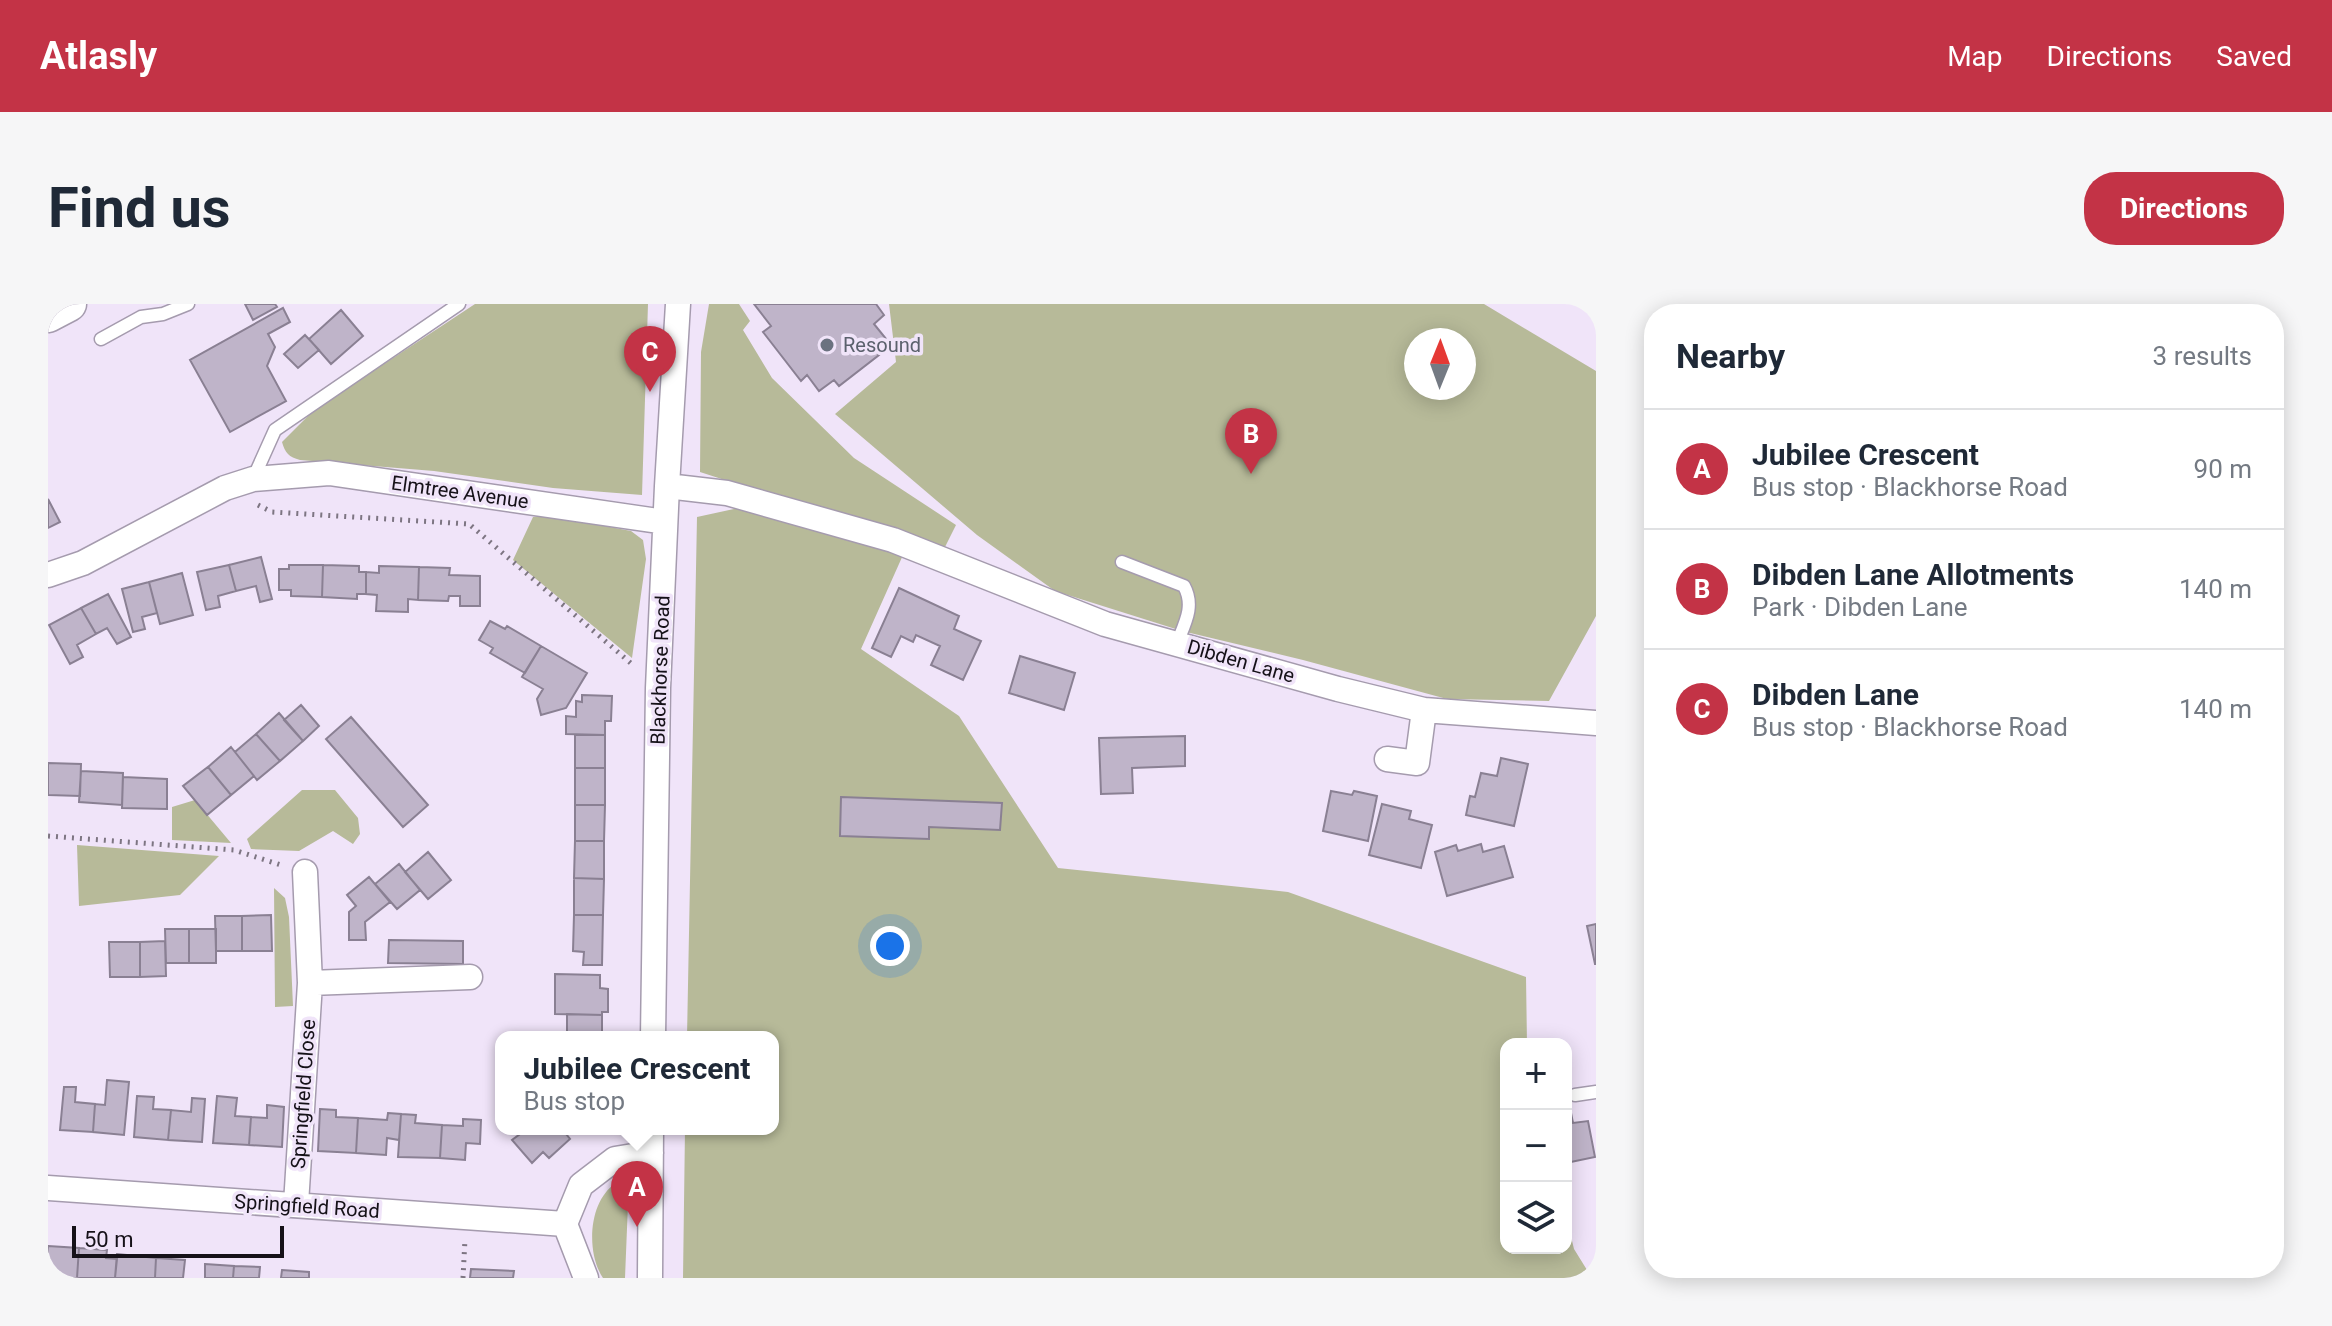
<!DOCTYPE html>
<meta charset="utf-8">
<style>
:root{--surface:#fff;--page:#f6f6f7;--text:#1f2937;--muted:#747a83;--line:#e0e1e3;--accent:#c33346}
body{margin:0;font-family:Roboto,sans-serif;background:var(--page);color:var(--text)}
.controls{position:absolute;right:24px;bottom:24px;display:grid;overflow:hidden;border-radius:16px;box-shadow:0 4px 20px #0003}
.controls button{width:72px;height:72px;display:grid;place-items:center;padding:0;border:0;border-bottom:2px solid var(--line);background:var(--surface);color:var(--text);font:40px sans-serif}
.compass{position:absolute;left:1356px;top:24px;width:72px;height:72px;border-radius:50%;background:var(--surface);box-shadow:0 4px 20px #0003;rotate:1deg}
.scale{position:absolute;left:24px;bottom:20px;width:212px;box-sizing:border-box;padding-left:8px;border:4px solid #151118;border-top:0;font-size:22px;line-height:28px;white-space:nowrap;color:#151118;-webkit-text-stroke:6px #f0e4f9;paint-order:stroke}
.you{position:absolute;left:842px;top:642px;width:28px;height:28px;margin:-20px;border:6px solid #fff;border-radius:50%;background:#1a73e8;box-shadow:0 0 0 12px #1a73e833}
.badge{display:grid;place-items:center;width:52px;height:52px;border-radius:50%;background:var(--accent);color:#fff;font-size:26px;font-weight:700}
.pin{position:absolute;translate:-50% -66px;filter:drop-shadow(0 2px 4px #0008)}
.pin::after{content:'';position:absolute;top:42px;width:28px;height:24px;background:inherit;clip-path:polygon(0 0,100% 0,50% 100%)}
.popup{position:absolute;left:447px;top:727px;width:284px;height:104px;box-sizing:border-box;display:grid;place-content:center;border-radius:16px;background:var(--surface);filter:drop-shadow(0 2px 6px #0005);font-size:26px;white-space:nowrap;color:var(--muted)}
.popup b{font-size:30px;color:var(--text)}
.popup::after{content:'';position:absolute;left:50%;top:100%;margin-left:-16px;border:16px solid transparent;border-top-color:var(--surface)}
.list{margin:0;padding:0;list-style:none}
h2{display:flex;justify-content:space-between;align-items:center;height:104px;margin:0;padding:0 32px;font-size:34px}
h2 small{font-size:26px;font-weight:400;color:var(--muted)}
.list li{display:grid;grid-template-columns:52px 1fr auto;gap:24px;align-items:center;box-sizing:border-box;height:120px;padding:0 32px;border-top:2px solid var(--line)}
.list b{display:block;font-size:30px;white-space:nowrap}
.list p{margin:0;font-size:26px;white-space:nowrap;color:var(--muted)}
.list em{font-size:26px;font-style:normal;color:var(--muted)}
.icon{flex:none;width:44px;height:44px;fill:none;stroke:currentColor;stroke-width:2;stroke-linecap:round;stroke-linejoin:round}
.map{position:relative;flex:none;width:1548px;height:974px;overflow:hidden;border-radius:32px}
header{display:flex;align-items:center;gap:48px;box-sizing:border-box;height:112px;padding:0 40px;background:var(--accent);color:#fff}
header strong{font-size:38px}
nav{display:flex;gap:44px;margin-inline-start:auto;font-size:28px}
.intro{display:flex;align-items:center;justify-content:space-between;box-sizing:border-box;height:192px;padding:0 48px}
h1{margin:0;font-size:56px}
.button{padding:20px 36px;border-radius:32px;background:var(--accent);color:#fff;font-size:28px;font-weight:700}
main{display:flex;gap:48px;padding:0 48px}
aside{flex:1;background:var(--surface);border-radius:32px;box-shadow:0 4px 20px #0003}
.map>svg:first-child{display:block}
.green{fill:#b7ba99;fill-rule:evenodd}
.building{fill:#bfb4c9;stroke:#8a8093;stroke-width:2}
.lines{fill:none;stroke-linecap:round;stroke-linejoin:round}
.lane-casing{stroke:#a59bae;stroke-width:15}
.street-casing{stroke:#a59bae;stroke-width:27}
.secondary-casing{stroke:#a59bae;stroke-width:37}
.path{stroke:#7d7582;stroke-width:5;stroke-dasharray:2 6;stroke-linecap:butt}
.lane{stroke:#fff;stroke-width:12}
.street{stroke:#fff;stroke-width:24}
.secondary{stroke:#fff;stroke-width:34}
.worship-dot{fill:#6b7280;stroke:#f0e4f9;stroke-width:3}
.labels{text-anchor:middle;stroke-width:7;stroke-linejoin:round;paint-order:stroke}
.worship-label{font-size:20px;fill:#5b616d;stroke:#f0e4f9;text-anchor:start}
.street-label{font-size:20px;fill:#151118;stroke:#f0e4f9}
</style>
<header>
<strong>Atlasly</strong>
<nav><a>Map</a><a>Directions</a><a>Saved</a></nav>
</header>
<div class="intro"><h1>Find us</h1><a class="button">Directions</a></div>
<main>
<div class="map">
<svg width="1548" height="974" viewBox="0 0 1548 974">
<rect width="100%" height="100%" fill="#f0e4f9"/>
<path class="green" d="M427,0H600L594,191L505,184L386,167L252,156C241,153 237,149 234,138L266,106Z
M661,0H691L702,17L695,26L724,74L806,154L908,221L895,247L652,168L653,48Z
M841,0H1436L1548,67V312L1501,397L1399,395L1255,356L1134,327L1007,287L929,231L787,110L848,58ZM1368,36H1416V84H1368Z
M695,203L855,251L813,345L911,412L1010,564L1240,588L1478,673L1479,740H1458V944H1518V912L1526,945L1544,974H635L637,825H725V733H639L649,213Z
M499,211L583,227L595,236L598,255L584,354L465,256L485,213Z
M254,486H287L310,514L312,530L305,540L285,527L251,547L203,545L199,535Z
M147,496L183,539L124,536V503Z
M29,541L171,552L132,591L31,602Z
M226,584L237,594L241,613L245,702L227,703Z
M581,875L577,974H555C538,949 540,897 568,879C572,877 577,876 581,875Z"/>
<path class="building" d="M197,0H227L229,3L205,16Z
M706,0H828L836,11L826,20L839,36L826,45L831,51L791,82L786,76L771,87L759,71L753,77L715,28L723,22Z
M235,4L242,18L220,30L227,43L219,62L238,97L182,128L142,56Z
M293,6L315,32L283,60L261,35Z
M257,31L271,46L250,64L236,50Z
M0,195L12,218L0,224Z
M213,253L224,295L212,298L208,282L188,287L181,261Z
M181,261L188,287L170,292L172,303L158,306L149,268Z
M241,261H275L274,293L243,292V286H231V265H241Z
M275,261L311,262V268H318V290H309V295L274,293Z
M331,262L371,263L370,296L360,295V308L328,307L329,291L318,290V268L331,269Z
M371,263L402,264L401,271L432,272V302H412V292H401L400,297L370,296Z
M134,269L145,311L112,320L101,278Z
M101,278L109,309L94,313L97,325L85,328L74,285Z
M851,284L911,312L906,325L933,337L915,376L883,361L892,342L868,331L865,338L853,332L843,353L824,344Z
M60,290L83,333L69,340L59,324L48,330L33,304Z
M33,304L48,330L29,341L35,353L22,360L1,321Z
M442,317L457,325L459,322L493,342L477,369L442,349L445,344L431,336Z
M493,342L539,369L518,404L493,411L489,395L495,385L474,373Z
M972,352L1027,369L1016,406L961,389Z
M534,391L564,392L563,417H557V431L518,430V412L528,413V397L534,398Z
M253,401L271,422L255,437L236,416Z
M231,409L255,437L232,457L208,430Z
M303,413L380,501L355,523L278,435Z
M208,430L232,457L209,476L187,448Z
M527,431H557V464H527Z
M1137,432V462L1084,464L1085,489L1053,490L1051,434Z
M183,443L206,472L183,491L160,463Z
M1453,454L1480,460L1466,522L1418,511L1422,492L1427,493L1433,469L1449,472Z
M0,459L33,460L32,492L0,491Z
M160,463L183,491L159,511L135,482Z
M527,464H557V501H527Z
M33,467L75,469L74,501L31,498Z
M75,473L119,475V505L74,504Z
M1283,487L1304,491L1306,487L1329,492L1320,537L1275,527Z
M793,493L954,499L952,526L881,523V535L792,532Z
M1334,500L1363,507L1361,515L1384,521L1373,564L1321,551Z
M527,501H557L556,537H527Z
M527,537H556V575L526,574Z
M1433,540L1435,548L1456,542L1465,573L1399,592L1387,548L1408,541L1410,547Z
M380,548L403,576L380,595L357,568Z
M351,560L372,586L349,605L327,580Z
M321,573L342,598L317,618L318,636H301V608L308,602L299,591Z
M526,574L556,575L555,611H526Z
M223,611L224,647H194V612Z
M526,611H555L554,661H535L536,648L525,647Z
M167,612H194V647H168Z
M1548,620V660H1547L1539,622Z
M117,625H141V659H118Z
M141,625H168V659H141Z
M341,636L415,637V660L340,659Z
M117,637L118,672L92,673V638Z
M61,638H92V673H62Z
M507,670L552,671V684L560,685V708H554V711L507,710Z
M519,710L554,711V733H519Z
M59,776L81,778L76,831L45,828L47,800L57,801Z
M16,783H28L27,798L47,800L45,828L12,826Z
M89,792L106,793L105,805L123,806L120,836L86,833Z
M169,792L189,794L187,812L203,813L201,841L165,839Z
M144,794L157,795L154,838L120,836L123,806L143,808Z
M219,801L236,803L234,843L201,841L203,813L219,814Z
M1522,804L1525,819L1540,817L1547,853L1518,859V805Z
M272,805L288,806V813L310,814L308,849L270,847Z
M340,809L353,810L351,836L339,834L338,851L308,849L310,814L339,816Z
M353,810L368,811L367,819L394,821L392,854L350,853Z
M415,815L433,816L432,840L418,839L417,856L392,854L394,821L415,822Z
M479,825H514L522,835L501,854L495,848L484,859L464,836Z
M0,942L31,944L29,974H0Z
M31,944L59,946L58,954L69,955L67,974H29Z
M69,950L108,954L107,974H67Z
M108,954L137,956L135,974H107Z
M157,960L186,962L185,974H157Z
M186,962L212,963L211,974H185Z
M423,965L466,967L465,974H422Z
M234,966L261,968V974H233Z"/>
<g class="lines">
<defs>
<path id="lane" d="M53,35L93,13L115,10L140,0
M205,175L227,126L411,0
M1074,258L1136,282C1147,302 1137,319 1129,339
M1527,791L1548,788"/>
<path id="street" d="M619,182L679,189L845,236L1057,320L1290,385L1376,406L1548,419
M0,271L35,259L177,184L205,175L281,169L617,218
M1339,455L1369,459L1376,406
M262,679L422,673
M605,733L610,384L619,182L630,0
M0,884L517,920
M248,900L262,679L257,568
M538,974L517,920L533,881L567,855L603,849
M602,974L603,825"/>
<path id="secondary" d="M0,11L21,0"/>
</defs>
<use href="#lane" class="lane-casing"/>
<use href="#street" class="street-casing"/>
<use href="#secondary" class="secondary-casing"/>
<path class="path" d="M210,201L224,208L421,220L585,361
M0,532L186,546L236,562
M415,974L417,935"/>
<use href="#lane" class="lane"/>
<use href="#street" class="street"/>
<use href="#secondary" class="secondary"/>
</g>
<circle class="worship-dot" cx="779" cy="41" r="8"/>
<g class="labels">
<g class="worship-label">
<text x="795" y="48">Resound</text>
</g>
<g class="street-label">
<text transform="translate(412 188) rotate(8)" y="7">Elmtree Avenue</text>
<text transform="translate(1193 357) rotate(16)" y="7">Dibden Lane</text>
<text transform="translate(612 366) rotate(-88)" y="7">Blackhorse Road</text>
<text transform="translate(255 790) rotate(-86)" y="7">Springfield Close</text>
<text transform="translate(259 902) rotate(4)" y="7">Springfield Road</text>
</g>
</g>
</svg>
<div class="controls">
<button>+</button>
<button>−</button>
<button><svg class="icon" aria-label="layers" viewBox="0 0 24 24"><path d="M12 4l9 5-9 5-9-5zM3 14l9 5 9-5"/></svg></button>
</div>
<svg class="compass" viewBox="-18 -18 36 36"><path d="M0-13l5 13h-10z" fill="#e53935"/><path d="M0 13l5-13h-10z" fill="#747a83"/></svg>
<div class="scale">50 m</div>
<div class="you"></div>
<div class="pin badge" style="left:589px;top:923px">A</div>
<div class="popup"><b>Jubilee Crescent</b>Bus stop</div>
<div class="pin badge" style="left:1203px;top:170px">B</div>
<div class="pin badge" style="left:602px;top:88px">C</div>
</div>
<aside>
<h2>Nearby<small>3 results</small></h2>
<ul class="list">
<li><span class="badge">A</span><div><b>Jubilee Crescent</b><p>Bus stop · Blackhorse Road</p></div><em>90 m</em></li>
<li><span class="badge">B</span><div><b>Dibden Lane Allotments</b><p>Park · Dibden Lane</p></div><em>140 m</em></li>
<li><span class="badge">C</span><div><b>Dibden Lane</b><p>Bus stop · Blackhorse Road</p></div><em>140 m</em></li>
</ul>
</aside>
</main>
